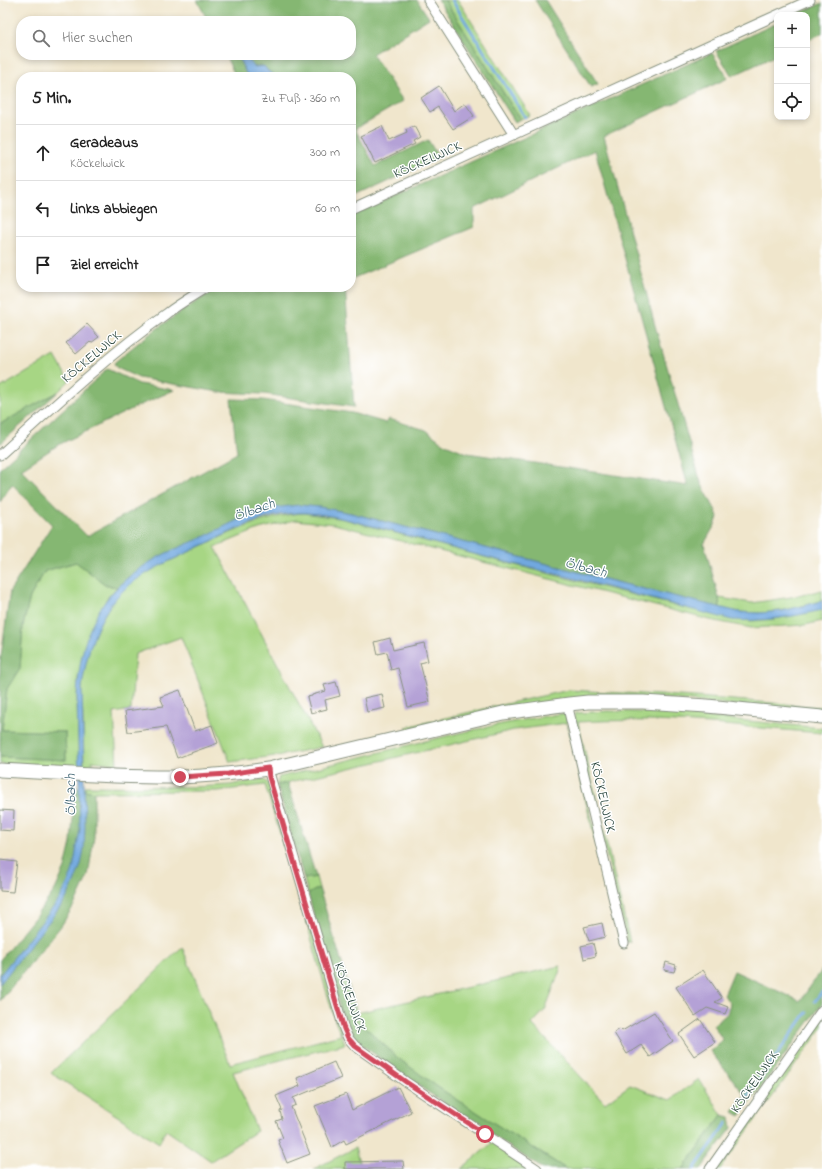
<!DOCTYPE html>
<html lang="de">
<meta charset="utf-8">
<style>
:root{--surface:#fff;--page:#f2f2f2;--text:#222;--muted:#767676;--line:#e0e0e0}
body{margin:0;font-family:"Indie Flower",sans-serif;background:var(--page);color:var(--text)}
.controls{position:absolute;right:12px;top:12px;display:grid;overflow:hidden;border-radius:8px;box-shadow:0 2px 6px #0003}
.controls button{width:36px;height:36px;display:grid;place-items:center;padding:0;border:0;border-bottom:1px solid var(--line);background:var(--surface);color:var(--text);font:20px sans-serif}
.stop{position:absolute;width:12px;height:12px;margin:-9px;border:3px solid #d1495b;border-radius:50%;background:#fff}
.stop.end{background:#d1495b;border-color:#fff;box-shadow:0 1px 4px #0008}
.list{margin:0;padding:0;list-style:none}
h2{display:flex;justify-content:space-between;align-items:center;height:52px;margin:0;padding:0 16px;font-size:17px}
h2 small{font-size:13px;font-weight:400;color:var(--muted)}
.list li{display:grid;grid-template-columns:26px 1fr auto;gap:12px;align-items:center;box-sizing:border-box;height:56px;padding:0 16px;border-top:1px solid var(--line)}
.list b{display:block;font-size:15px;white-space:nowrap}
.list p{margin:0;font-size:13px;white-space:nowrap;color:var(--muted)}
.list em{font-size:13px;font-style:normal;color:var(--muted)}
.icon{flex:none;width:22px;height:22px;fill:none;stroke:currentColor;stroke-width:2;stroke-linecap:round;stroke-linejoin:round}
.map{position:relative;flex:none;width:822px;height:1169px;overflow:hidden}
.search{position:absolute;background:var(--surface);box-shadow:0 2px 6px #0003;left:16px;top:16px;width:340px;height:44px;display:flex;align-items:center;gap:10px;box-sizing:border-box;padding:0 14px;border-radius:16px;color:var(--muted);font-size:15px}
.panel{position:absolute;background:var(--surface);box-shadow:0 2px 6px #0003;left:16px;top:72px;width:340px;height:220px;border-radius:16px}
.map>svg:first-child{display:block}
.green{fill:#a7d684;stroke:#638a5c}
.forest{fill:#85b772;stroke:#527a53}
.water{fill:#71a8df;stroke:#48728a}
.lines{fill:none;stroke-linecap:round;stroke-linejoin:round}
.stream{stroke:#71a8df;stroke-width:3}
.building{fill:#b4a1d6}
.street-casing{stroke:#889280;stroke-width:11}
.secondary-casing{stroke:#889280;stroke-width:15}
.street{stroke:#fff;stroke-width:9}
.secondary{stroke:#fff;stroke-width:13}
.route{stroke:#d1495b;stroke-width:5}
.labels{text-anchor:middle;stroke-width:3;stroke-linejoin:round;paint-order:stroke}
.street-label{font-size:14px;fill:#1f3d34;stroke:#fff}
.water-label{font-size:15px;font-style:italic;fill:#3c6270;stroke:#fff}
</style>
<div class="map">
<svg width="822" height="1169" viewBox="0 0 822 1169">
<rect width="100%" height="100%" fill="#fff"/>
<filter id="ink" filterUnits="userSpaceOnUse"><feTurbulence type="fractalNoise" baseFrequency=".025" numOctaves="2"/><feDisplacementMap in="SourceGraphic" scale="8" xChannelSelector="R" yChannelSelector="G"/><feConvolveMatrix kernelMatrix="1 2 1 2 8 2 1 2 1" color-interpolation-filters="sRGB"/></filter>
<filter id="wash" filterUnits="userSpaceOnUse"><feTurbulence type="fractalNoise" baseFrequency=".012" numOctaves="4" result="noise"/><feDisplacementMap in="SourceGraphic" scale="16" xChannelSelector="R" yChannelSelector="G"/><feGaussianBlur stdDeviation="0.9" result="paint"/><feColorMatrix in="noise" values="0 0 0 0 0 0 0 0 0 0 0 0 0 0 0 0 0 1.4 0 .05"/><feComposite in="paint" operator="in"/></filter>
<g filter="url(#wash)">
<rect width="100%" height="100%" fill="#f0e6cc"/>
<path class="green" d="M445,0H458L530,115L520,119Z
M55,356L69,381L58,392L0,424V388Z
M303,513L344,519L499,561L673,605L751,621L774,619L822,610V621L805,625L751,628L710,620L334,524L295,520L259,529L215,547L322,747L283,755L230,762L181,637L135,654L131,710L114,713L117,764L92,761V770L84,769C84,751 83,733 83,715C82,706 81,696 82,687C84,655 100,612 124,589C144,571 171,561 195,549C233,532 261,517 303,513Z
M76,562L106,585L117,587L106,599L78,677L77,697L79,769L0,764V757L66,760L65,732L2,730L7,688L20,668L23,626L30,597L45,571Z
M822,590V601C802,606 782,612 761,613C747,614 734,611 720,608L719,598L752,603L798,596Z
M569,690L696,697L822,707V713L659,698L408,729L406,727L501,705Z
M608,711L664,713L822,728V733C741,727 659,717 578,722L630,942H627L574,717L575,713H578Z
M565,713L615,910L612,911L567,723L514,730L277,785L279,777C374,755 468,727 565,713Z
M263,779L269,784L341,1027L342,1035L345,1044L233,1072L257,1131L211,1161L166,1130L159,1143L51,1073L182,947L230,1064L341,1035L335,1021L299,896L265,785L218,791L94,792L85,790V786L196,787L230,785Z
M316,877L319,888L308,894L304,879Z
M560,966V970L545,1010L532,1024L605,1103L630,1085L670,1100L699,1079L722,1115L683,1169H566L439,1088L399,1059L365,1027L357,1013Z
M822,1017V1028L720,1169H712Z
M493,1141L534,1169H461L490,1145Z
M355,1148L359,1162L352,1169H314Z"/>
<path class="forest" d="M197,0H417L429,18L372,54L403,101L355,129L375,166L428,140L439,158L351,199V77H276L261,65L254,67L247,58V55H351V21H208Z
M438,0H445L520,119L515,122Z
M535,0H545L598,84L591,87Z
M822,3V33L807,41V15H795Z
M777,23V55L732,76L716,51Z
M712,53L728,78L604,136L656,329L701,483L716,511L718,517L716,523L704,544L719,598L720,608L636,587L351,513L319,507L250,516L156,559L132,574L117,587L106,585L76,562L45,571L30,597L23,626L20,668L7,689L2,730L65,732L66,760L0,757V664L10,591L52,525L12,484L0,502V468L107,369L139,384L174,390L138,406L58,445L21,469L87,536L237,453L231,399L263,400L352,413L386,423L389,419L426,430L443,443L467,453L688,486L595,150L474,209V227L351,279V216Z
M225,55H237L248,77H236Z
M220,287H345L354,407L264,394L219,392L139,378L117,368L114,363C147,334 182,310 220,287Z
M58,392L0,444V424Z
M288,783L316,877L304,879L277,785Z
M72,787L94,792V837L88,876L76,902L61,926L0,1001V960L35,917L55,890L65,868L71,843L74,805Z
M319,888L357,1013L365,1027L399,1059L439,1088L566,1169H543L407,1078L354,1039L343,1019L308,894Z
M822,970V1004L740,1116L733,1112L745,1095L710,1051L723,1040L713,1025L727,1014L730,1004L724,995L734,971L800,1001Z
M722,1115L730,1117L732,1128L701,1169H683Z"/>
<path class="water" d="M237,55H247V58L254,67L264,66L268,71L276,77H248Z
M299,505L319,507L351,513L636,587L739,612L759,613L782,611L822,601V610C792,617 762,622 732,620C679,606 625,592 572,578C536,569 499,561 463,551C434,543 405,535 376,527C353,521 329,514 306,513C268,511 232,532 199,547C169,562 133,575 112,603C94,627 86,658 82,687L85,827L84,849L81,865L74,883L65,901L0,984V975L59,900L68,883L73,869L80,829L77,697C80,633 98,592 155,559C169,551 185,545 199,539C221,529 249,512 272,508C281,507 290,506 299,505Z"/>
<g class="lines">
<path class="stream" d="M452,0L525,117
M815,1001L822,992
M746,1099L807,1012
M694,1169L727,1123"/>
</g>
<g id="blocks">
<path class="building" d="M439,86L454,111L465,103L474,116L453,129L438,107L430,112L421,98Z
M382,126L389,141L407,133L406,130L414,126L420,137L413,141L415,144L375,163L361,136Z
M87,324L99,337L91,343L90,342L76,354L66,343Z
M390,638L393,650L424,643L428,661L420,663L430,702L408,707L398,668L391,670L387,652L378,654L375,642Z
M336,682L340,696L325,700L327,709L311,713L307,697L312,696V695L326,691L324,685Z
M180,690L195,731L212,725L218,743L177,758L166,727L128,732L125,711L164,706L160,697Z
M382,694L385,708L367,712L364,698Z
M0,810L14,811L13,831L0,830Z
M0,860L17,862L13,892L0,891Z
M602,923L605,937L589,941L584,927Z
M593,943L596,956L584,959L581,946Z
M666,962L676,965L674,972L664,970Z
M703,970L722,998L715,1002L728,1007L725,1014L707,1008L695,1016L676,987Z
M654,1012L673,1041L650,1057L641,1045L627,1054L614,1033L620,1029L622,1031Z
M700,1019L715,1042L694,1056L679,1034Z
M334,1062L341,1078L293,1098L296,1105L291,1107L310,1154L287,1163L278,1140L283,1138L276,1121L282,1119L280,1111L282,1110L276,1096L300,1086L297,1078Z
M398,1087L411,1112L346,1144L344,1140L332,1147L315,1106L346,1094L352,1110Z
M403,1161L404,1169H345V1162Z"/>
</g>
</g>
<g filter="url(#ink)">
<use href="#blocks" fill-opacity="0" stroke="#889280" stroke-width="1"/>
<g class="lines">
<defs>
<path id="street" d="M428,0L514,135
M777,15L810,0
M351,209L777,15
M0,455C54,406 107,356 166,314C179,304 193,296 207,287
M569,704V712L624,943
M268,769L344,1029L348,1038L355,1046L406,1082L537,1169
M710,1169L822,1010"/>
<path id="secondary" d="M0,770C60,773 120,778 180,777C209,776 239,773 268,769L503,713L569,704L588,702H643L707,706L822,717"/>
</defs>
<use href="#street" class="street-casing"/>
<use href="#secondary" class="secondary-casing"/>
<use href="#street" class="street"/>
<use href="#secondary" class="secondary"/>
</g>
</g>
<g class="lines" filter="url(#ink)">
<path class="route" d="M180,777L228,774L268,768L269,777L344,1029L348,1038L355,1046L406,1082L485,1134"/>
</g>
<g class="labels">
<g class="street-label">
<text transform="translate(427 159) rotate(-24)" y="5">KÖCKELWICK</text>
<text transform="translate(91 356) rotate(-40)" y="5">KÖCKELWICK</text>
<text transform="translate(604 797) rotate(77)" y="5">KÖCKELWICK</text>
<text transform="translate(351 997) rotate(71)" y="5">KÖCKELWICK</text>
<text transform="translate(754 1081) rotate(-55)" y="5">KÖCKELWICK</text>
</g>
<g class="water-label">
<text transform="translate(254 509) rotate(-19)" y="5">Ölbach</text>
<text transform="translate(586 567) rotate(15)" y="5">Ölbach</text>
<text transform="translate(70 795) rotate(-90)" y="5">Ölbach</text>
</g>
</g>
</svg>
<div class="controls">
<button>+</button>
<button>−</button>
<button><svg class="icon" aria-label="locate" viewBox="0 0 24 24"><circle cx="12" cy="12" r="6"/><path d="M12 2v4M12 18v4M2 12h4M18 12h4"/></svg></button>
</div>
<div class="stop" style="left:485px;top:1134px"></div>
<div class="stop end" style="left:180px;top:777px"></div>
<div class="search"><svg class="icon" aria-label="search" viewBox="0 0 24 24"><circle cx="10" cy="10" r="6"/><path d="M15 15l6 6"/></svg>Hier suchen</div>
<section class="panel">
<h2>5 Min.<small>Zu Fuß · 360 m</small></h2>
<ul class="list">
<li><svg class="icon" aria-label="ahead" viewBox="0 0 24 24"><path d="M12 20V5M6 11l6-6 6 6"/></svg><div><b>Geradeaus</b><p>Köckelwick</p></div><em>300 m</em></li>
<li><svg class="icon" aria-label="left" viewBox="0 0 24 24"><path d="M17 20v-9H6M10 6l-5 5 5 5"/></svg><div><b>Links abbiegen</b></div><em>60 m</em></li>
<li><svg class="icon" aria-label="arrive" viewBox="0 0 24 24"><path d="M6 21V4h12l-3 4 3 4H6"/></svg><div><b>Ziel erreicht</b></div></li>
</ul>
</section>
</div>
